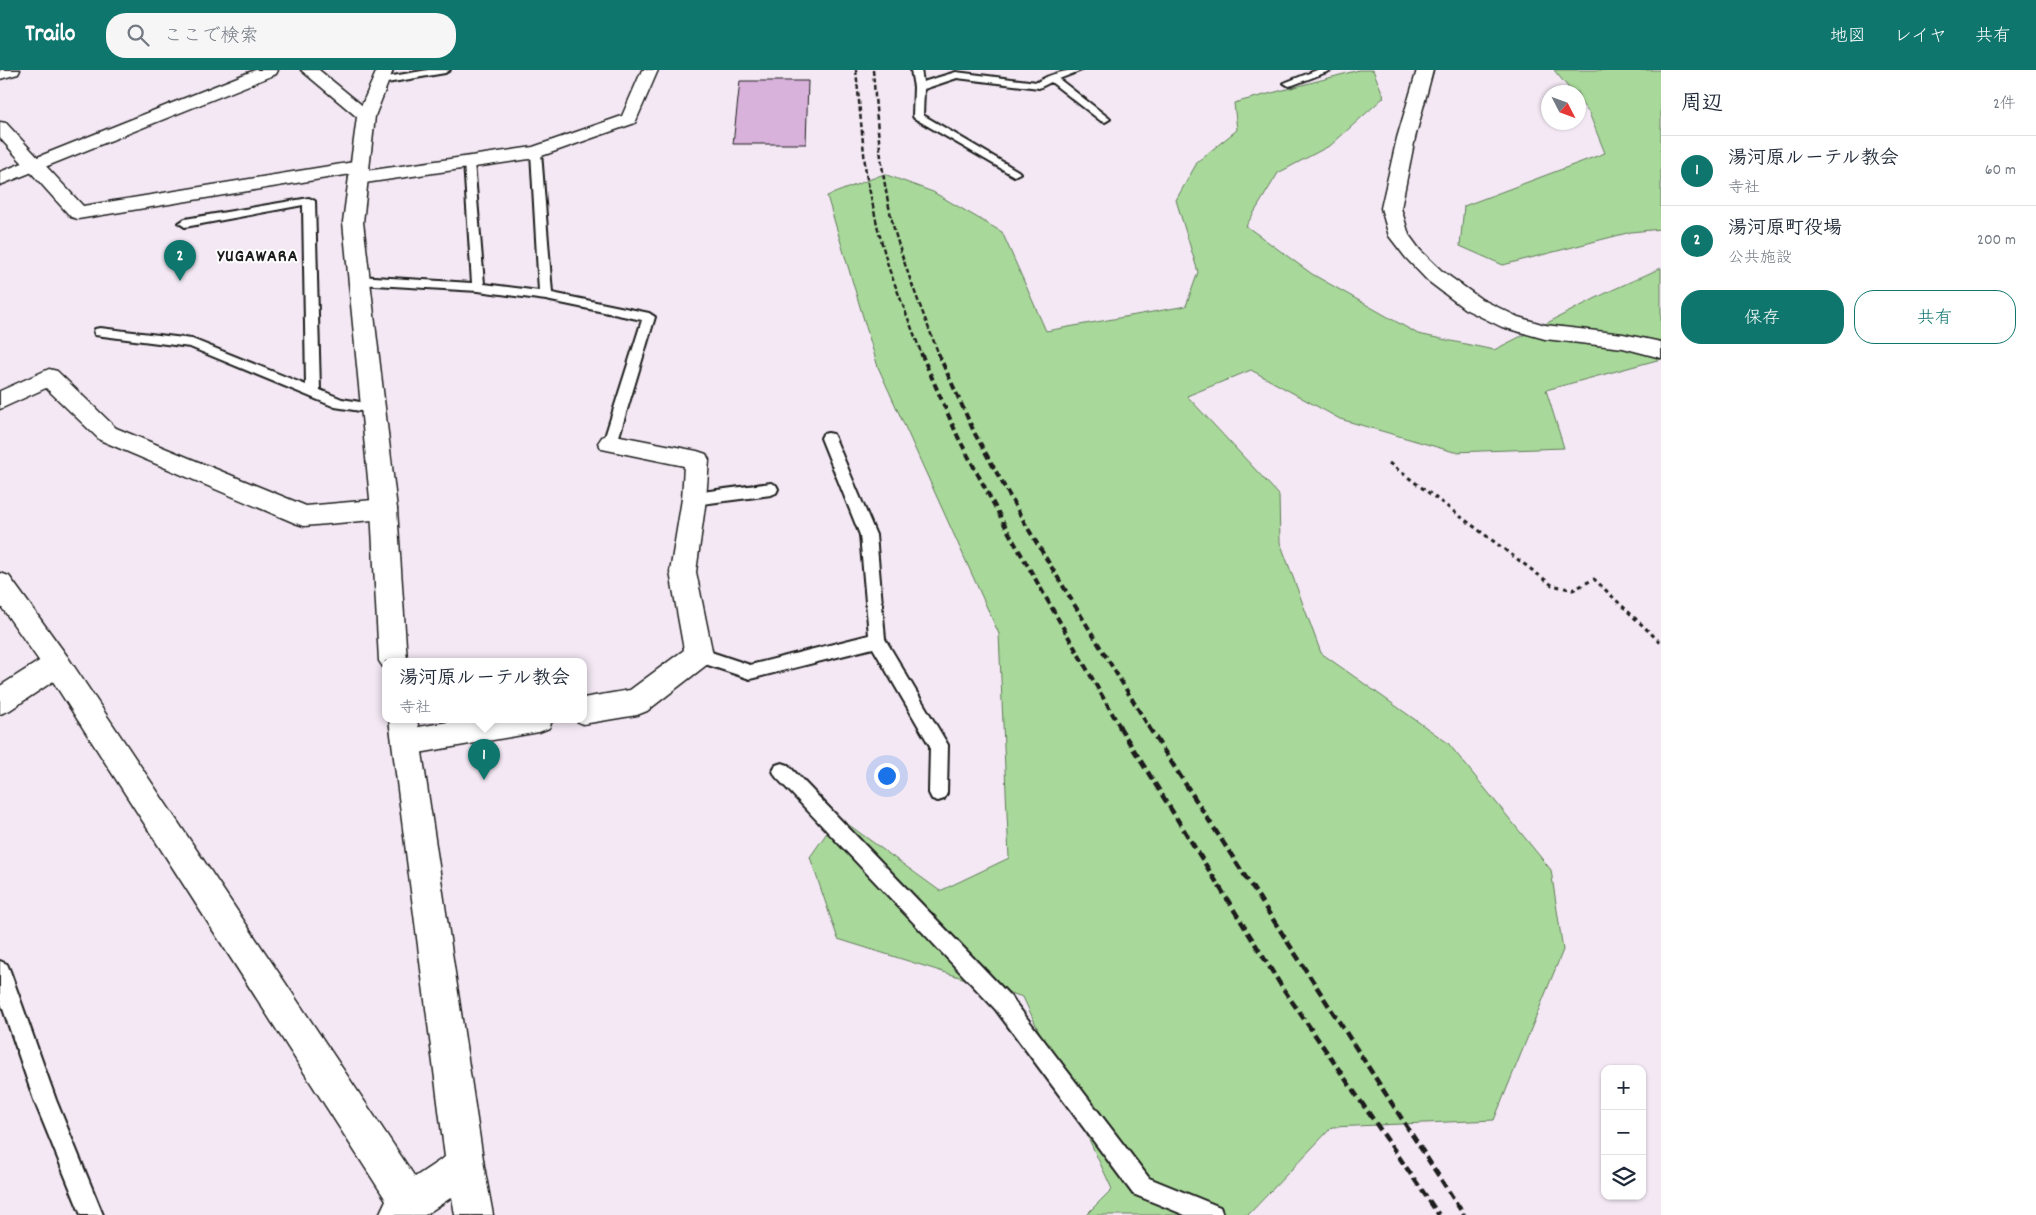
<!DOCTYPE html>
<html lang="ja">
<meta charset="utf-8">
<style>
:root{--surface:#fff;--page:#f6f6f7;--text:#1f2937;--muted:#747a83;--line:#e0e1e3;--accent:#0f766e}
body{margin:0;font-family:Dekko,"Klee One",sans-serif;background:var(--page);color:var(--text)}
.controls{position:absolute;right:15px;bottom:15px;display:grid;overflow:hidden;border-radius:10px;box-shadow:0 1px 4px #0004}
.controls button{width:45px;height:45px;display:grid;place-items:center;padding:0;border:0;border-bottom:1px solid var(--line);background:var(--surface);color:var(--text);font:25px sans-serif}
.compass{position:absolute;left:1541px;top:15px;width:45px;height:45px;border-radius:50%;background:var(--surface);box-shadow:0 1px 4px #0004;rotate:132deg}
.you{position:absolute;left:886px;top:705px;width:18px;height:18px;margin:-12px;border:4px solid #fff;border-radius:50%;background:#1a73e8;box-shadow:0 0 0 8px #1a73e833}
.badge{display:grid;place-items:center;width:32px;height:32px;border-radius:50%;background:var(--accent);color:#fff;font-size:16px;font-weight:700}
.pin{position:absolute;translate:-50% -41px;filter:drop-shadow(0 1px 2px #0008)}
.pin::after{content:'';position:absolute;top:26px;width:18px;height:15px;background:inherit;clip-path:polygon(0 0,100% 0,50% 100%)}
.popup{position:absolute;left:382px;top:588px;width:205px;height:65px;box-sizing:border-box;display:grid;place-content:center;border-radius:10px;background:var(--surface);filter:drop-shadow(0 1px 4px #0005);font-size:16px;white-space:nowrap;color:var(--muted)}
.popup b{font-size:19px;color:var(--text)}
.popup::after{content:'';position:absolute;left:50%;top:100%;margin-left:-10px;border:10px solid transparent;border-top-color:var(--surface)}
.list{margin:0;padding:0;list-style:none}
h2{display:flex;justify-content:space-between;align-items:center;height:65px;margin:0;padding:0 20px;font-size:21px}
h2 small{font-size:16px;font-weight:400;color:var(--muted)}
.list li{display:grid;grid-template-columns:32px 1fr auto;gap:15px;align-items:center;box-sizing:border-box;height:70px;padding:0 20px;border-top:1px solid var(--line)}
.list b{display:block;font-size:19px;white-space:nowrap}
.list p{margin:0;font-size:16px;white-space:nowrap;color:var(--muted)}
.list em{font-size:16px;font-style:normal;color:var(--muted)}
.actions{display:flex;gap:10px;padding:15px 20px}
.actions a{flex:1;padding:11px 0;border:1px solid var(--accent);border-radius:20px;text-align:center;font-size:18px;color:var(--accent)}
.actions .main{background:var(--accent);color:#fff}
.icon{flex:none;width:28px;height:28px;fill:none;stroke:currentColor;stroke-width:2;stroke-linecap:round;stroke-linejoin:round}
.map{position:relative;flex:none;width:1661px;height:1145px;overflow:hidden}
header{display:flex;align-items:center;gap:30px;box-sizing:border-box;height:70px;padding:0 25px;background:var(--accent);color:#fff}
header strong{font-size:24px}
nav{display:flex;gap:28px;margin-inline-start:auto;font-size:18px}
.search{width:350px;height:45px;background:var(--page);display:flex;align-items:center;gap:12px;box-sizing:border-box;padding:0 18px;border-radius:20px;color:var(--muted);font-size:19px}
main{display:flex}
aside{flex:1;background:var(--surface)}
.map>svg:first-child{display:block}
.green{fill:#a8d99a;stroke:#627a5b}
.building{fill:#d8b2db;stroke:#1c1c1c}
.lines{fill:none;stroke-linecap:round;stroke-linejoin:round}
.service-casing{stroke:#1c1c1c;stroke-width:4}
.minor-casing{stroke:#1c1c1c;stroke-width:3}
.tertiary-casing{stroke:#1c1c1c;stroke-width:3}
.path{stroke:#1c1c1c;stroke-width:3;stroke-dasharray:4 4;stroke-linecap:butt}
.service{fill:#fff;fill-rule:evenodd}
.minor{fill:#fff;fill-rule:evenodd}
.tertiary{fill:#fff;fill-rule:evenodd}
.rail-far2{stroke:#1c1c1c;stroke-width:2.5;stroke-dasharray:5 2.5;stroke-linecap:butt}
.rail-far1{stroke:#1c1c1c;stroke-width:4;stroke-dasharray:7 4;stroke-linecap:butt}
.rail{stroke:#1c1c1c;stroke-width:4.5;stroke-dasharray:9 4.5;stroke-linecap:butt}
.labels{text-anchor:middle;stroke-width:4;stroke-linejoin:round;paint-order:stroke}
.far-district-label{font-size:18px;font-weight:bold;letter-spacing:1px;fill:#1c1c1c;stroke:#fff}
</style>
<header>
<strong>Trailo</strong>
<div class="search"><svg class="icon" aria-label="search" viewBox="0 0 24 24"><circle cx="10" cy="10" r="6"/><path d="M15 15l6 6"/></svg>ここで検索</div>
<nav><a>地図</a><a>レイヤ</a><a>共有</a></nav>
</header>
<main>
<div class="map">
<svg width="1661" height="1145" viewBox="0 0 1661 1145">
<rect width="100%" height="100%" fill="#f3e8f4"/>
<filter id="ink" filterUnits="userSpaceOnUse"><feTurbulence type="fractalNoise" baseFrequency=".02" numOctaves="2"/><feDisplacementMap in="SourceGraphic" scale="10" xChannelSelector="R" yChannelSelector="G"/><feConvolveMatrix kernelMatrix="1 2 1 2 8 2 1 2 1" color-interpolation-filters="sRGB"/></filter>
<g filter="url(#ink)">
<path class="green" d="M1359,0H1373L1384,27L1331,75L1278,103L1246,156L1312,204L1418,264L1494,280L1608,222L1661,198V289L1546,320L1564,378L1454,382L1340,349L1251,300L1187,326L1279,425L1280,472L1321,583L1448,673L1551,800L1563,880L1494,1050L1332,1057L1248,1145H1086L1112,1119L1023,927L838,869L810,787L838,747L940,821L1009,788L999,564L878,297L827,126L884,104L933,122L1002,162L1046,261L1186,236L1198,202L1176,130L1198,91L1237,60L1234,33Z
M1554,0H1661V159L1631,162L1503,195L1460,176L1464,136L1605,83L1589,43L1579,30L1578,22H1572Z"/>
<path class="building" d="M740,11H808L806,74H733Z"/>
<g class="lines">
<defs>
<path id="service" d="M428,0H450L445,3L381,14L376,11L381,8Z
M911,0H921L923,12L956,2L1037,12C1052,3 1065,0 1082,0L1059,9L1110,49L1105,52L1101,51L1051,12L1039,18L957,8L924,19L923,45L1018,101L1020,103L1014,106L914,48L913,46L914,17Z
M1317,0H1332L1293,15L1289,16L1284,13Z
M536,79L541,82L552,223L649,243L655,247L617,373L615,377L610,378L605,377L603,373L642,250L546,230L478,221L358,214L352,210L358,206L472,213L464,92L469,89L474,92L484,214L539,221L531,82Z
M309,128L315,131L320,320L342,329L378,335L380,338L378,341L373,343L335,337L190,277L95,265L94,262L95,259L100,258L192,269L306,315L303,135L185,157L179,153L185,149Z
M828,363L833,364L835,368L876,465L885,569L948,675L947,723L944,729L938,731L932,729L929,723L930,676L873,578L750,609L693,590L691,585L693,580L699,578L750,595L869,565L860,465L821,368L823,364Z
M771,413L776,415L778,419L776,423L771,425L694,435L689,433L687,429L689,425L694,423Z
M782,693L788,695L1010,926L1149,1108L1220,1137L1223,1145H1185L1133,1124L996,940L776,707L773,701L776,695Z
M0,891L7,894L10,901L56,1030L103,1145H81L34,1030L0,930Z"/>
<path id="minor" d="M0,0H20L18,4L0,9Z
M377,0H393L375,46L372,50L366,51L360,50L357,46Z
M642,0H658L635,53L536,88L358,114L351,112L349,108L351,104L78,149L71,147L0,68V52L6,53L83,136L360,91L367,93L369,97L366,101L533,77L622,46Z
M1417,0H1433L1415,68L1401,138L1409,165L1420,180L1442,201L1481,229L1518,247L1545,255L1623,264L1661,272V288L1623,278L1545,269L1502,257L1465,239L1428,211L1406,188L1389,166L1381,138L1397,68Z
M49,299L57,301L116,358L306,436L384,429L393,432L397,439L393,446L384,449L304,456L295,453L100,370L46,318L0,339V321Z
M610,364L697,381L706,384L709,390L706,429L696,502L713,585L709,593L647,641L637,645L583,654L572,649H583V628L630,620L684,580L670,502L682,429L684,396L602,379L598,373L602,367Z
M57,582L67,586L71,594L67,602L10,640L0,644V616L47,586Z
M465,649H553L549,658L539,662L407,685L397,681L392,672L397,663L407,659Z"/>
<path id="tertiary" d="M255,0H278L276,4L0,115V102Z
M301,0H319L375,46L363,152L397,439L407,591H385V600L379,591L371,439L343,152L357,47Z
M0,503L9,506L67,586L415,1107L445,1087L389,649H417L484,1096L493,1145H455L452,1127L425,1145H379L386,1130L47,602L0,535Z"/>
</defs>
<use href="#service" class="service-casing"/>
<use href="#minor" class="minor-casing"/>
<use href="#tertiary" class="tertiary-casing"/>
<path class="path" d="M1389,393L1552,515L1573,520L1594,509L1661,573"/>
<use href="#service" class="service"/>
<use href="#minor" class="minor"/>
<use href="#tertiary" class="tertiary"/>
<path class="rail-far2" d="M856,0L866,104L878,159L889,199L922,285
M873,0C877,53 881,107 894,159C906,202 923,243 939,285"/>
<path class="rail-far1" d="M921,283L958,367L1009,463L1120,657
M938,283L975,364L1027,457L1149,657"/>
<path class="rail" d="M1119,656L1282,917L1439,1145
M1148,656L1464,1145"/>
</g>
</g>
<g class="labels">
<g class="far-district-label">
<text x="258" y="191">YUGAWARA</text>
</g>
</g>
</svg>
<div class="controls">
<button>+</button>
<button>−</button>
<button><svg class="icon" aria-label="layers" viewBox="0 0 24 24"><path d="M12 4l9 5-9 5-9-5zM3 14l9 5 9-5"/></svg></button>
</div>
<svg class="compass" viewBox="-18 -18 36 36"><path d="M0-13l5 13h-10z" fill="#e53935"/><path d="M0 13l5-13h-10z" fill="#747a83"/></svg>
<div class="you"></div>
<div class="pin badge" style="left:484px;top:710px">1</div>
<div class="popup"><b>湯河原ルーテル教会</b>寺社</div>
<div class="pin badge" style="left:180px;top:211px">2</div>
</div>
<aside>
<h2>周辺<small>2件</small></h2>
<ul class="list">
<li><span class="badge">1</span><div><b>湯河原ルーテル教会</b><p>寺社</p></div><em>60 m</em></li>
<li><span class="badge">2</span><div><b>湯河原町役場</b><p>公共施設</p></div><em>200 m</em></li>
</ul>
<div class="actions"><a class="main">保存</a><a>共有</a></div>
</aside>
</main>
